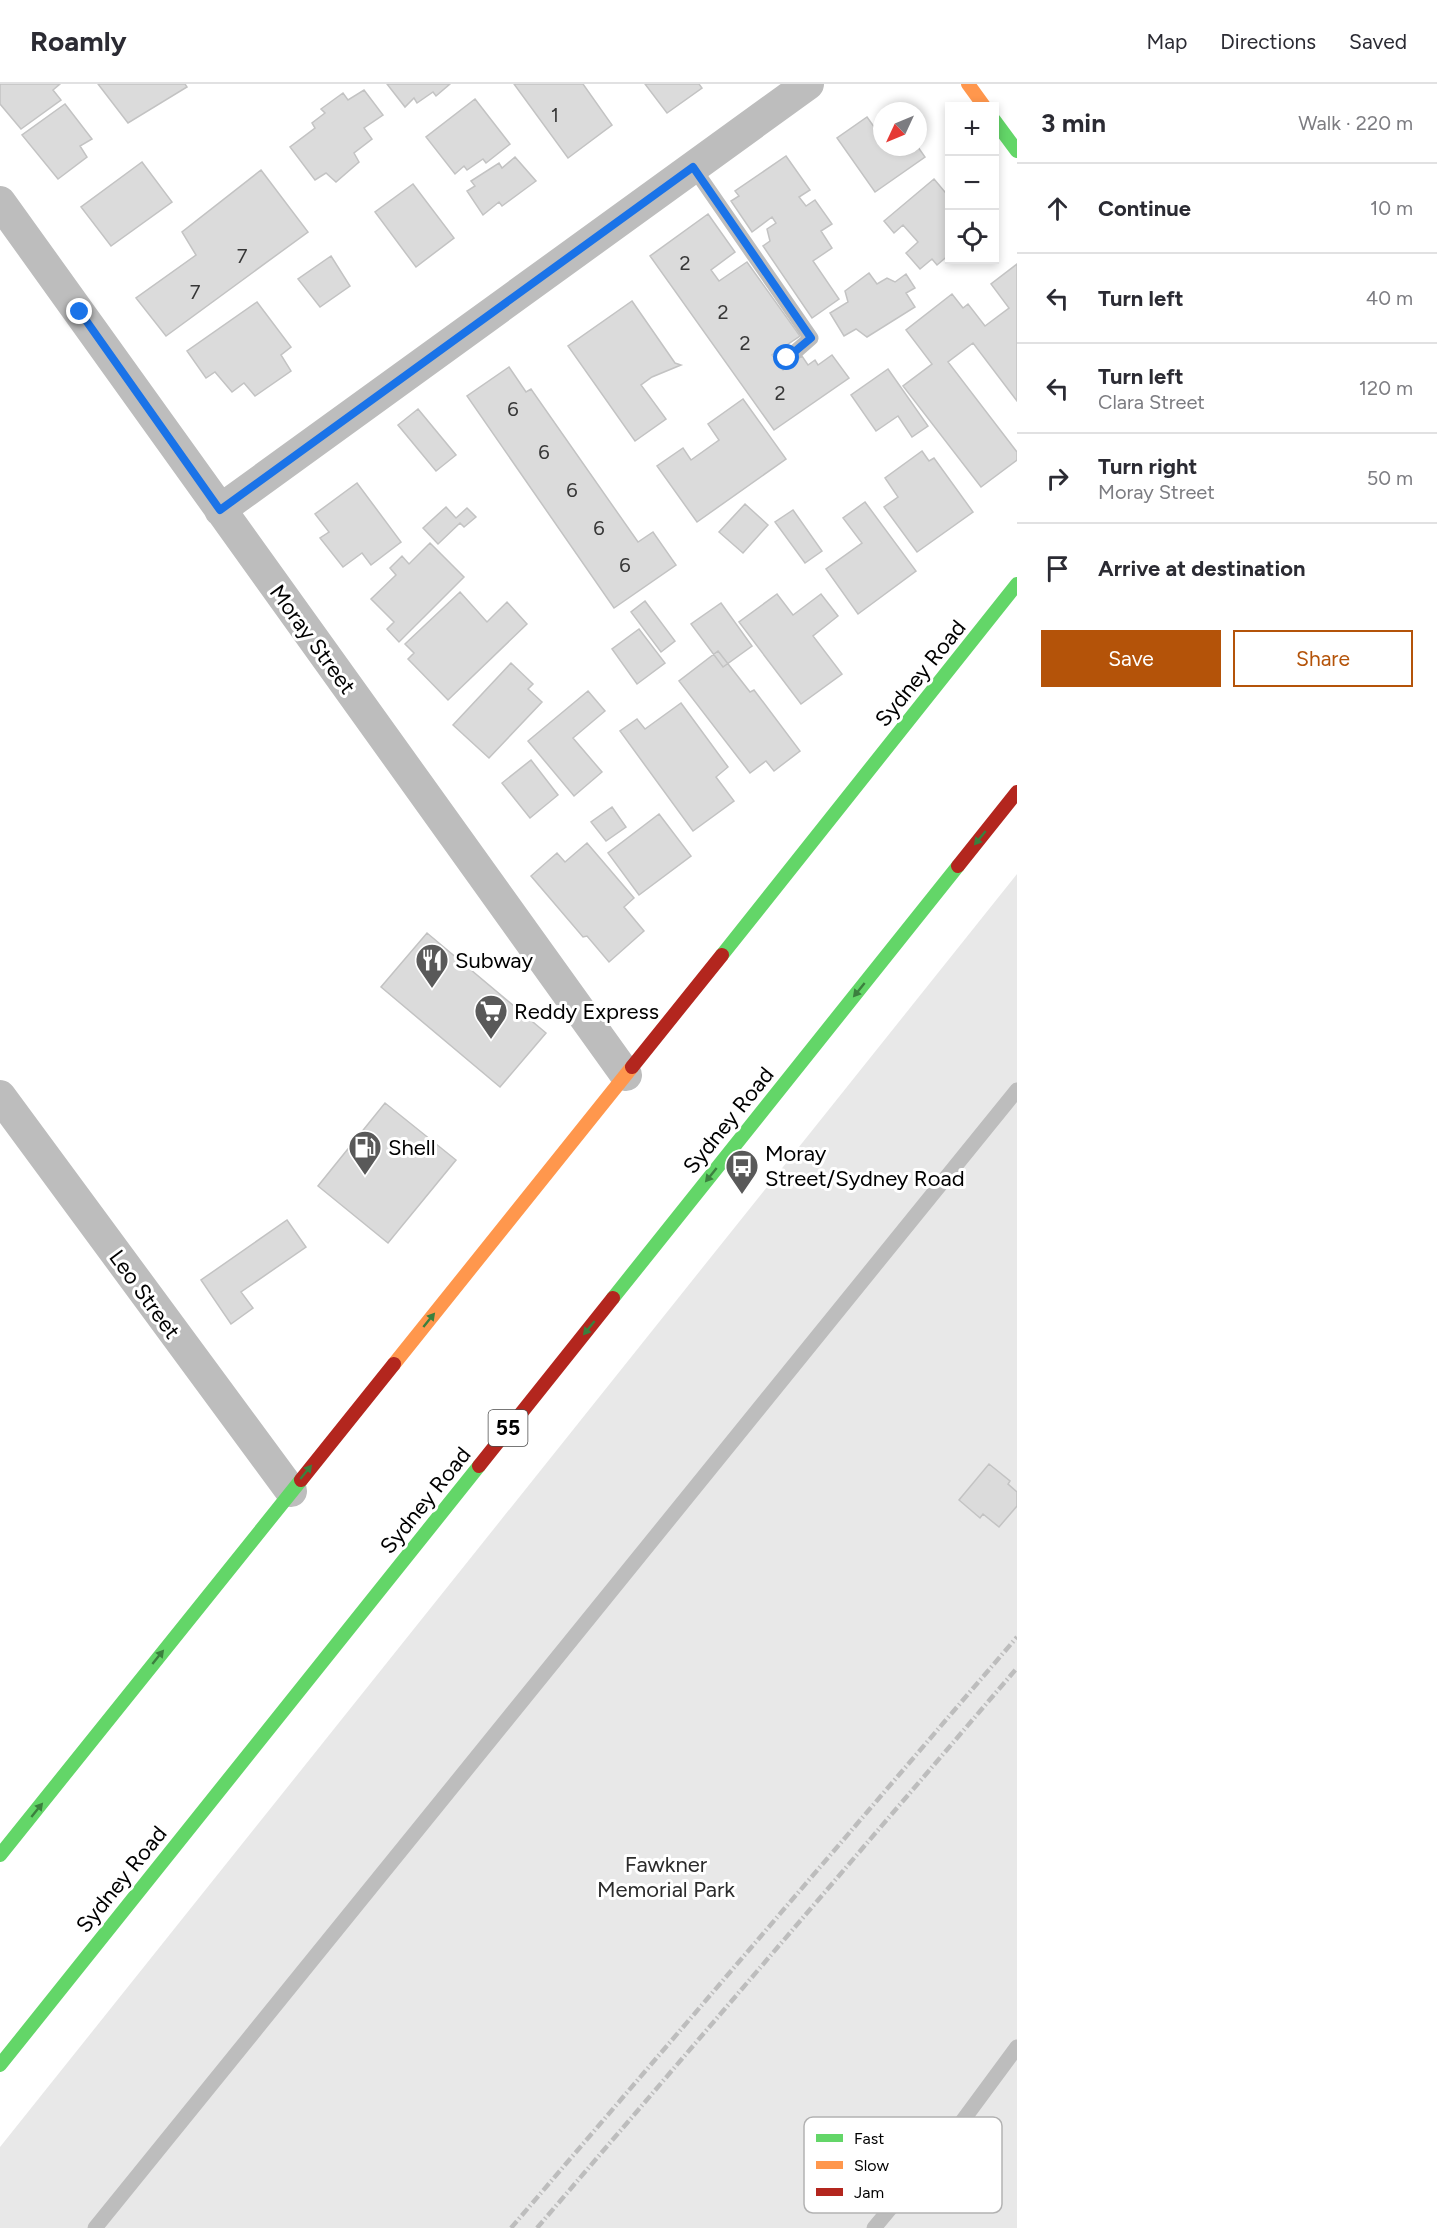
<!DOCTYPE html>
<meta charset="utf-8">
<style>
:root{--surface:#fff;--page:#f2f2f3;--text:#2b2b33;--muted:#7c7c81;--line:#e1e1e2;--accent:#b45309}
body{margin:0;font-family:Figtree,sans-serif;background:var(--page);color:var(--text)}
.controls{position:absolute;right:18px;top:18px;display:grid;overflow:hidden;border-radius:0px;box-shadow:0 3px 9px #0003}
.controls button{width:54px;height:54px;display:grid;place-items:center;padding:0;border:0;border-bottom:2px solid var(--line);background:var(--surface);color:var(--text);font:30px sans-serif}
.compass{position:absolute;left:873px;top:18px;width:54px;height:54px;border-radius:50%;background:var(--surface);box-shadow:0 3px 9px #0003;rotate:226deg}
.stop{position:absolute;width:18px;height:18px;margin:-14px;border:4px solid #1a73e8;border-radius:50%;background:#fff}
.stop.end{background:#1a73e8;border-color:#fff;box-shadow:0 2px 6px #0008}
.list{margin:0;padding:0;list-style:none}
h2{display:flex;justify-content:space-between;align-items:center;height:78px;margin:0;padding:0 24px;font-size:26px}
h2 small{font-size:20px;font-weight:400;color:var(--muted)}
.list li{display:grid;grid-template-columns:39px 1fr auto;gap:18px;align-items:center;box-sizing:border-box;height:90px;padding:0 24px;border-top:2px solid var(--line)}
.list b{display:block;font-size:22px;white-space:nowrap}
.list p{margin:0;font-size:20px;white-space:nowrap;color:var(--muted)}
.list em{font-size:20px;font-style:normal;color:var(--muted)}
.actions{display:flex;gap:12px;padding:18px 24px}
.actions a{flex:1;padding:14px 0;border:2px solid var(--accent);border-radius:0px;text-align:center;font-size:21px;color:var(--accent)}
.actions .main{background:var(--accent);color:#fff}
.icon{flex:none;width:33px;height:33px;fill:none;stroke:currentColor;stroke-width:2;stroke-linecap:round;stroke-linejoin:round}
.map{position:relative;flex:none;width:1017px;height:2144px;overflow:hidden}
header{display:flex;align-items:center;gap:36px;box-sizing:border-box;height:84px;padding:0 30px;background:var(--surface);border-bottom:2px solid var(--line)}
header strong{font-size:28px}
nav{display:flex;gap:33px;margin-inline-start:auto;font-size:21px}
main{display:flex}
aside{flex:1;background:var(--surface)}
.map>svg:first-child{display:block}
.green{fill:#e8e8e8}
.building{fill:#dbdbdb;stroke:#c3c3c3;stroke-width:1.5}
.lines{fill:none;stroke-linecap:round;stroke-linejoin:round}
.lane{stroke:#bdbdbd;stroke-width:15}
.street{stroke:#bdbdbd;stroke-width:32}
.fast{stroke:#63d668;stroke-width:14}
.slow{stroke:#ff974d;stroke-width:14}
.jam{stroke:#b3261e;stroke-width:14}
.rail{stroke:#bdbdbd;stroke-width:4.5;stroke-dasharray:9 3 1.5 3;stroke-linecap:butt}
.oneway{fill:#3b803e}
.route{stroke:#1a73e8;stroke-width:8}
.labels{text-anchor:middle;stroke-width:6;stroke-linejoin:round;paint-order:stroke}
.number-label{font-size:20px;fill:#373737}
.shield{fill:#fff;stroke:#4c4c4c;stroke-width:1.5}
.shield-label{font-size:21px;font-weight:bold;fill:#000}
.street-label{font-size:22px;fill:#000;stroke:#fff}
.poi-label{font-size:22px;fill:#000;stroke:#fff;text-anchor:start}
.park-label{font-size:22px;fill:#2c2c2c;stroke:#fff}
.key{fill:#fff;stroke:#b2b2b2;stroke-width:1.5}
.key-label{font-size:16px;fill:#000}
</style>
<header>
<strong>Roamly</strong>
<nav><a>Map</a><a>Directions</a><a>Saved</a></nav>
</header>
<main>
<div class="map">
<svg width="1017" height="2144" viewBox="0 0 1017 2144">
<rect width="100%" height="100%" fill="#fff"/>
<path class="green" d="M1017,790V2144H0V2063Z"/>
<path class="building" d="M0,0H60L53,6L61,16L21,45L0,20Z
M98,0H185L187,3L128,39Z
M387,0H450L436,12L433,8L417,19L414,14L405,23Z
M514,0H583L612,41L568,74Z
M645,0H699L702,4L667,29Z
M364,6L383,31L364,44L372,55L354,69L359,78L336,98L326,89L315,96L290,63L315,44L312,39L325,29L321,25L343,9L348,16Z
M475,15L510,60L486,79L483,75L467,86L464,82L455,90L426,53Z
M65,20L92,55L80,62L87,73L58,95L22,51Z
M867,33L882,54V63H918L925,73L875,108L837,54Z
M786,72L810,106L799,113L806,122L815,116L832,140L821,147L832,164L813,177L839,215L812,234L763,162L770,157L767,145L776,139L772,133L752,148L731,117L739,112L735,107Z
M515,73L536,97L502,122L499,118L483,131L467,107L475,102L471,97L499,79L502,84Z
M142,78L172,118L111,162L81,123Z
M261,86L308,148L166,252L136,214L196,171L182,148Z
M934,95L950,114V170L937,181L932,175L920,185L906,169L918,158L903,141L894,149L884,137Z
M413,100L454,154L416,183L375,128Z
M708,130L735,168L711,186L719,197L747,178L800,252L772,271L783,286L802,272L808,281L815,276L818,281L832,271L849,294L774,346L650,172Z
M331,172L350,202L320,223L298,195Z
M1017,180V317L973,259L948,278L1017,368V376L981,403L903,302L932,280L906,246L952,210L963,224L968,220L985,242L1009,224L991,200Z
M869,189L877,200L887,194L895,198L906,190L915,204L906,209L915,223L867,253L856,245L844,252L830,229L848,218L845,207Z
M632,217L675,279L681,281L652,293L641,301L666,335L635,357L568,262Z
M257,218L291,263L281,271L291,287L255,312L244,299L232,308L215,288L206,294L187,267Z
M509,283L526,308L531,305L638,458L653,448L676,481L614,524L467,312Z
M888,285L928,342L912,353L898,332L876,347L851,311Z
M743,315L786,375L697,438L657,382L683,364L691,376L719,356L708,340Z
M418,325L456,371L436,387L398,341Z
M922,367L929,377L934,374L973,428L917,468L884,423L898,413L885,394Z
M357,399L401,458L371,481L362,469L343,483L320,454L329,448L315,430Z
M865,418L916,487L858,530L826,485L862,459L843,434Z
M745,420L768,441L743,469L719,448Z
M446,423L456,434L467,424L476,433L464,443L460,439L438,460L423,444Z
M793,426L822,467L805,479L775,438Z
M430,459L464,493L399,558L387,545L394,538L371,515L396,491L390,484L402,472L409,480Z
M460,508L487,538L507,518L527,540L448,616L408,575L414,569L405,560Z
M777,510L793,531L821,510L838,532L813,552L842,590L801,620L739,538Z
M645,517L675,557L661,568L631,528Z
M721,519L752,562L723,583L691,540Z
M639,545L665,579L637,600L612,565Z
M718,567L750,608L754,606L800,667L774,687L766,677L750,689L679,597Z
M511,579L533,600L528,605L542,618L489,674L453,641Z
M588,607L605,627L573,654L602,688L574,712L528,657Z
M681,619L728,683L716,693L734,717L693,747L620,647L637,635L645,645Z
M531,676L558,711L530,734L502,699Z
M612,723L626,743L606,757L591,738Z
M659,730L691,772L639,811L608,769Z
M587,759L634,814L624,823L644,847L609,878L587,852L583,853L531,792L557,769L565,778Z
M427,849L546,949L500,1003L381,903Z
M385,1019L456,1076L388,1159L318,1102Z
M287,1136L306,1163L241,1208L253,1224L231,1240L201,1196Z
M989,1380L1010,1397L1008,1400L1017,1408V1422L999,1443L983,1430L980,1434L959,1416Z"/>
<g class="lines">
<path class="lane" d="M693,83L811,254L787,275
M95,2144L1017,1006
M874,2144L958,2043L1017,1963"/>
<path class="street" d="M0,118L626,991
M220,426L808,0
M0,1012L291,1407"/>
<path class="fast" d="M994,36L1017,67
M722,871L1017,500
M613,1214L958,782
M0,1771L301,1396
M0,1981L479,1382"/>
<path class="slow" d="M968,0L984,22
M394,1280L632,983"/>
<path class="jam" d="M958,782L1017,708
M632,983L722,871
M479,1382L613,1214
M301,1396L394,1280"/>
<path class="rail" d="M511,2144L1017,1553
M537,2144L1017,1584"/>
</g>
<defs><path id="oneway-solid" d="M-6-.8H1V-3.2L6.5 0L1 3.2V.8H-6Z" transform="scale(1.5)"/></defs>
<g class="oneway">
<use href="#oneway-solid" transform="translate(980 754) rotate(129)"/>
<use href="#oneway-solid" transform="translate(859 906) rotate(129)"/>
<use href="#oneway-solid" transform="translate(711 1091) rotate(129)"/>
<use href="#oneway-solid" transform="translate(429 1236) rotate(-51)"/>
<use href="#oneway-solid" transform="translate(589 1244) rotate(129)"/>
<use href="#oneway-solid" transform="translate(306 1388) rotate(-51)"/>
<use href="#oneway-solid" transform="translate(158 1573) rotate(-51)"/>
<use href="#oneway-solid" transform="translate(37 1726) rotate(-51)"/>
</g>
<g class="lines">
<path class="route" d="M80,228L220,426L693,83L811,254L787,274"/>
</g>
<defs>
<symbol id="restaurant-pin" viewBox="-11 -11 22 30"><path d="M0 17L-7.5 6A9.5 9.5 0 1 1 7.5 6Z" fill="#595959" stroke="#fff"/><path d="M-5-6h1v4h1v-4h1v4h1v-4h1v5L-1.5 .5V6h-2V.5L-5-1ZM5-6V6H3V1.5H1.5Q1.5-4 5-6Z" fill="#fff"/></symbol>
<symbol id="supermarket-pin" viewBox="-11 -11 22 30"><path d="M0 17L-7.5 6A9.5 9.5 0 1 1 7.5 6Z" fill="#595959" stroke="#fff"/><path d="M-6-5.5h2.5l.6 2H6L4.5 2H-2.5L-4.4-4H-6ZM-1.5 3.2a1.3 1.3 0 1 0 .1 0ZM3 3.2a1.3 1.3 0 1 0 .1 0Z" fill="#fff"/></symbol>
<symbol id="fuel-pin" viewBox="-11 -11 22 30"><path d="M0 17L-7.5 6A9.5 9.5 0 1 1 7.5 6Z" fill="#595959" stroke="#fff"/><path d="M-5.5-6h7V0h2V4h1.3V-2.5L3-4.5l.8-.8L6-3V5H2.5V1h-1V6h-7ZM-4.2-4.7v3.2H.2V-4.7Z" fill="#fff"/></symbol>
<symbol id="bus-pin" viewBox="-11 -11 22 30"><path d="M0 17L-7.5 6A9.5 9.5 0 1 1 7.5 6Z" fill="#595959" stroke="#fff"/><path d="M-5-6H5V4H4V6H2V4H-2V6H-4V4H-5ZM-3.5-4V0h7V-4ZM-3.5 1.2v1.5H-2V1.2ZM2 1.2v1.5H3.5V1.2Z" fill="#fff"/></symbol>
</defs>
<g fill-rule="evenodd">
<use href="#restaurant-pin" x="413" y="857" width="38" height="52"/>
<use href="#supermarket-pin" x="472" y="908" width="38" height="52"/>
<use href="#fuel-pin" x="346" y="1044" width="38" height="52"/>
<use href="#bus-pin" x="723" y="1063" width="38" height="52"/>
</g>
<g class="labels">
<g class="number-label">
<text x="555" y="38">1</text>
<text x="242" y="179">7</text>
<text x="685" y="186">2</text>
<text x="195" y="215">7</text>
<text x="723" y="235">2</text>
<text x="745" y="266">2</text>
<text x="780" y="316">2</text>
<text x="513" y="332">6</text>
<text x="544" y="375">6</text>
<text x="572" y="413">6</text>
<text x="599" y="451">6</text>
<text x="625" y="488">6</text>
</g>
<rect class="shield" x="488.5" y="1326" width="39" height="36" rx="4.5"/>
<g class="shield-label">
<text x="508" y="1351">55</text>
</g>
<g class="street-label">
<text transform="translate(313 555) rotate(54)" y="8">Moray Street</text>
<text transform="translate(920 589) rotate(-51)" y="8">Sydney Road</text>
<text transform="translate(728 1036) rotate(-51)" y="8">Sydney Road</text>
<text transform="translate(145 1210) rotate(54)" y="8">Leo Street</text>
<text transform="translate(425 1416) rotate(-51)" y="8">Sydney Road</text>
<text transform="translate(121 1795) rotate(-51)" y="8">Sydney Road</text>
</g>
<g class="poi-label">
<text x="455" y="884">Subway</text>
<text x="514" y="935">Reddy Express</text>
<text x="388" y="1071">Shell</text>
<text x="765" y="1077">Moray<tspan x="765" dy="25">Street/Sydney Road</tspan></text>
</g>
<g class="park-label">
<text x="666" y="1788">Fawkner<tspan x="666" dy="25">Memorial Park</tspan></text>
</g>
</g>
<rect x="804" y="2033" width="198" height="96" rx="9" class="key"/>
<rect x="816" y="2050" width="27" height="8" fill="#63d668"/>
<rect x="816" y="2077" width="27" height="8" fill="#ff974d"/>
<rect x="816" y="2104" width="27" height="8" fill="#b3261e"/>
<g class="key-label">
<text x="854" y="2060">Fast</text>
<text x="854" y="2087">Slow</text>
<text x="854" y="2114">Jam</text>
</g>
</svg>
<div class="controls">
<button>+</button>
<button>−</button>
<button><svg class="icon" aria-label="locate" viewBox="0 0 24 24"><circle cx="12" cy="12" r="6"/><path d="M12 2v4M12 18v4M2 12h4M18 12h4"/></svg></button>
</div>
<svg class="compass" viewBox="-18 -18 36 36"><path d="M0-13l5 13h-10z" fill="#e53935"/><path d="M0 13l5-13h-10z" fill="#7c7c81"/></svg>
<div class="stop" style="left:787px;top:274px"></div>
<div class="stop end" style="left:80px;top:228px"></div>
</div>
<aside>
<h2>3 min<small>Walk · 220 m</small></h2>
<ul class="list">
<li><svg class="icon" aria-label="ahead" viewBox="0 0 24 24"><path d="M12 20V5M6 11l6-6 6 6"/></svg><div><b>Continue</b></div><em>10 m</em></li>
<li><svg class="icon" aria-label="left" viewBox="0 0 24 24"><path d="M17 20v-9H6M10 6l-5 5 5 5"/></svg><div><b>Turn left</b></div><em>40 m</em></li>
<li><svg class="icon" aria-label="left" viewBox="0 0 24 24"><path d="M17 20v-9H6M10 6l-5 5 5 5"/></svg><div><b>Turn left</b><p>Clara Street</p></div><em>120 m</em></li>
<li><svg class="icon" aria-label="right" viewBox="0 0 24 24"><path d="M7 20v-9h11M14 6l5 5-5 5"/></svg><div><b>Turn right</b><p>Moray Street</p></div><em>50 m</em></li>
<li><svg class="icon" aria-label="arrive" viewBox="0 0 24 24"><path d="M6 21V4h12l-3 4 3 4H6"/></svg><div><b>Arrive at destination</b></div></li>
</ul>
<div class="actions"><a class="main">Save</a><a>Share</a></div>
</aside>
</main>
